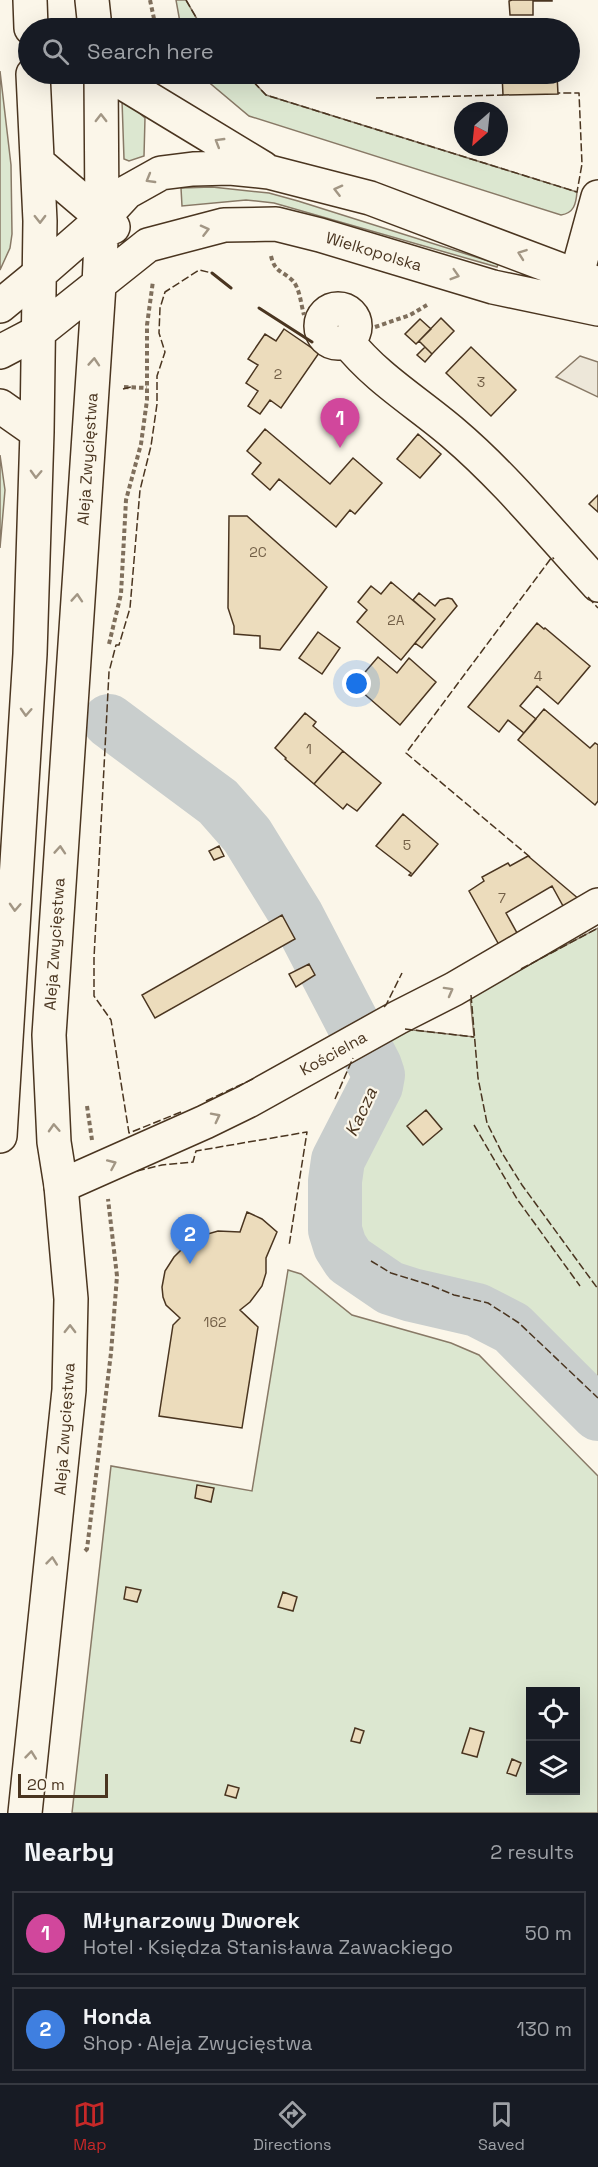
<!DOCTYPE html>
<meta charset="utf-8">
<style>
:root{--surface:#171b24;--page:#20242c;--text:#f1f3f6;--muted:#9ea1a6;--line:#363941;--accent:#c62828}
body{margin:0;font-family:"Space Grotesk",sans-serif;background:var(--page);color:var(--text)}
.controls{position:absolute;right:18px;bottom:18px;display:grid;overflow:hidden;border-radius:0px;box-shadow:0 6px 24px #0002}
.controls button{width:54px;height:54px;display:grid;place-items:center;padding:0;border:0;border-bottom:2px solid var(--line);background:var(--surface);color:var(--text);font:30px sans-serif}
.compass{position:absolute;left:454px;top:102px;width:54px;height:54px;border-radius:50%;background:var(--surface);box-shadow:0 6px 24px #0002;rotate:207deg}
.scale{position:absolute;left:18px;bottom:15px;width:90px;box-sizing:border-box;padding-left:6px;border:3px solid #4a3520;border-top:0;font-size:16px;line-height:21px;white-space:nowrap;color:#4a3520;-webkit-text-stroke:4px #fbf6e9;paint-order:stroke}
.you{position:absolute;left:357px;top:684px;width:21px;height:21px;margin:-15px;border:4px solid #fff;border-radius:50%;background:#1a73e8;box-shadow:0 0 0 9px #1a73e833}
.badge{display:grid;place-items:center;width:39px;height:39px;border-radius:50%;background:var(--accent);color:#fff;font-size:20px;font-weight:700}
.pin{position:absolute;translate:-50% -50px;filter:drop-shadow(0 2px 3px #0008)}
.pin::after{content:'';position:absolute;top:32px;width:21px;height:18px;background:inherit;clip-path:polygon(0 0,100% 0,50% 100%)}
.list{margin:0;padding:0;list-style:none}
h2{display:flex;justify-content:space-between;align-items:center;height:78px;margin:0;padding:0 24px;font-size:26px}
h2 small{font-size:20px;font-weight:400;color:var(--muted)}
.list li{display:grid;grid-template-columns:39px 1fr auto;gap:18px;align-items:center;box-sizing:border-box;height:84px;margin:0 12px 12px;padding:0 12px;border:2px solid var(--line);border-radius:0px}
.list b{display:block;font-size:22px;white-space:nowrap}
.list p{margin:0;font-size:20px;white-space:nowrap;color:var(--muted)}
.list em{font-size:20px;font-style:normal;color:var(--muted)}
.icon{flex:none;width:33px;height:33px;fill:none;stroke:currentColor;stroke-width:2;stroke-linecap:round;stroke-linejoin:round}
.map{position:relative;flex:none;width:598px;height:1813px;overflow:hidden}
.search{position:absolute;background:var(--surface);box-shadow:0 6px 24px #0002;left:18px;right:18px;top:18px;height:66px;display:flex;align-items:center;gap:15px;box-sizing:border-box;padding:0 21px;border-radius:33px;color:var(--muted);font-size:22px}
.sheet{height:270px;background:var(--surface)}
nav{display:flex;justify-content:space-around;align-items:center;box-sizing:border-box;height:84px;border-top:2px solid var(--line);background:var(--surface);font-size:16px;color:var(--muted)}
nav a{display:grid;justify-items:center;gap:3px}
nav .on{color:var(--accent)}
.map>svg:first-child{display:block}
.green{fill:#dce7d0;stroke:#887966;stroke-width:1.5;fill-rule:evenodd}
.parking{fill:#ede7d9;stroke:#887966;stroke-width:1.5}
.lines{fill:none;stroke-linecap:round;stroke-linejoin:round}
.river{stroke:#c9cecd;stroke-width:54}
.building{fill:#ecdcbc;stroke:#4a3520;stroke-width:1.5}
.minor-casing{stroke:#4a3520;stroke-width:36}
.major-casing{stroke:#4a3520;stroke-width:36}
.path{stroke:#7f6f5c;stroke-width:4;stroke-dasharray:4.5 3;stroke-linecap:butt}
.minor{stroke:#fbf6e9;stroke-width:33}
.major{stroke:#fbf6e9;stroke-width:33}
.fence{stroke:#4a3520;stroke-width:1.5;stroke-dasharray:8 3;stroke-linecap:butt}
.wall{stroke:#4a3520;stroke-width:3}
.oneway{stroke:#a29684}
.labels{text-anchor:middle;stroke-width:4.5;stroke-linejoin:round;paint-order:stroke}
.number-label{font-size:14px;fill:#725f47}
.street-label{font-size:16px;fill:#4a3520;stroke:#fbf6e9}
.water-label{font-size:18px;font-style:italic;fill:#4a3520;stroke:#fbf6e9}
</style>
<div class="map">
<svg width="598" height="1813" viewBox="0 0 598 1813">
<rect width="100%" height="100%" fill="#fbf6e9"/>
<path class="green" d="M176,0H186L197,19L206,28H181Z
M0,71L11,165L12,234L10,248L0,270Z
M199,74H246L266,95L577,192C576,204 574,213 561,215L249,116Z
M122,100H125L145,118L144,156L129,161L124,159Z
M212,187L269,193L298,201L498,264L497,267L274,203L246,200L182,206L181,188Z
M0,455L5,490L0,548Z
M598,928V1398L519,1323L488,1303L454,1295L430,1285L391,1273L371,1261L355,1258L348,1245L340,1213L343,1160L362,1124L384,1094L387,1072L374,1046L404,1029L474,1037L470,996Z
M288,1270L301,1274L352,1315L451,1343L479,1355L598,1476V1813H72L111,1466L252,1491ZM530,1692H576V1790H530Z"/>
<path class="parking" d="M580,356L598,362V397L556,377Z"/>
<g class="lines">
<path class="river" d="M109,721L218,802L247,835L297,916L375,1066L378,1075L376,1086L338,1160L335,1181V1230L340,1246L349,1260L390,1288L412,1295L477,1310L512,1328L598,1414"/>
</g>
<path class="building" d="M512,0H552V1H533V15H510L509,1Z
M502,74H557L558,94L503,95Z
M441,318L454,331L432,354L419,341Z
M420,319L431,329L416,344L405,334Z
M284,329L319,353L281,408L270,400L260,414L248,406L258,391L246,383L258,365L248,359L265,334L276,341Z
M425,347L432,354L425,362L417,355Z
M471,347L516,390L491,416L446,373Z
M265,429L330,484L353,458L382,483L355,514L350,510L336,527L279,479L270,490L252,474L261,463L247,451Z
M418,434L441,454L420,478L397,459Z
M598,495V512L589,504Z
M229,516H247L327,587L280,650L260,648V636L234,634V626L228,608Z
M391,582L435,619L401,660L357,622L367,610L358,602L371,586L381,594Z
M419,593L435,606L440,600L448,598L452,599L457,606L422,648L415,643L435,619L413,600Z
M537,623L544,629L545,628L590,666L558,704L537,686L520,706L536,719L524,733L508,720L499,732L468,707Z
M318,632L340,648L322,674L299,658Z
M378,657L397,673L409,658L436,682L400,725L354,685Z
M544,709L590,748L595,743L598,745V801L595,805L518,740Z
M305,713L316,722L313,726L343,751L314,784L285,759L286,758L275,748Z
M343,751L381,783L357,811L347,804L343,809L314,784Z
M403,814L438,844L411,876L409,875L411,873L376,846Z
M219,846L224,856L214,860L209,851Z
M528,856L586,905L568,915L552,886L506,913L522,942L503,952L469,891L484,881L482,877L508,863L510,866Z
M282,915L295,939L155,1018L142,995Z
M309,964L315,975L296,987L289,974Z
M426,1110L442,1129L423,1145L407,1126Z
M247,1212L262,1219L277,1232L266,1258V1273L262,1286L250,1302L240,1310L258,1327L242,1428L159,1416L173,1325L180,1318L166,1305L163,1297L162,1287L165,1271L174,1257L184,1247L182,1239L187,1233L195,1232L201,1236L218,1231L240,1232Z
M197,1485L214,1488L211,1502L195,1498Z
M126,1587L141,1590L137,1602L124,1599Z
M283,1592L297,1597L293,1611L278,1607Z
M355,1728L364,1731L360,1743L351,1741Z
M470,1728L484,1732L477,1757L462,1753Z
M512,1759L521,1763L516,1776L507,1773Z
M228,1785L239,1788L236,1798L225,1795Z"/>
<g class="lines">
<defs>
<path id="minor" d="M577,274L598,197
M0,306L39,274
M321 326a17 17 0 1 1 34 0a17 17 0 1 1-34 0Z
M347,341C376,378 418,403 453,433C506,478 551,534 598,585
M0,352L40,331
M61,1186L205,1122L248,1101L397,1018L454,989L598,905"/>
<path id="major" d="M30,0L31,28
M92,0L95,28
M108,74L263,168
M38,163L113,227
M39,274L102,219L127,192L161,173L193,169L230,168L269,172L370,198L598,284
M40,331L148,245L224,225L276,224L320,235L493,287L598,309
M0,406L37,432
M0,1136L30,654L37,432L40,221L33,74
M25,1813L69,1390L71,1299L61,1186L54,1142L49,1035L99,285L102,219L101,74"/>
</defs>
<use href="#minor" class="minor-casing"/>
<use href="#major" class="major-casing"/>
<path class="path" d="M150,0L156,28
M271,256C275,273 282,270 293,281C300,289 301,305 304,315
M375,327L410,315L427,305
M124,387L147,388
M109,644L121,594L126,500L141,444L147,400V325L153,281
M87,1106L92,1140
M85,1551L87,1549L111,1353L117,1276L108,1199"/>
<use href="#minor" class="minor"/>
<use href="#major" class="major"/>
<path class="fence" d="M186,0L197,19L206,28
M246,74L266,95L577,192L582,164L579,93H558
M376,98L503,95
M123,389L131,387
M588,597L598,608
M530,857L406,753L552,557L554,559
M521,969L598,928
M471,995L478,1078L487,1123L502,1153L522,1185L598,1289
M384,1007L386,1005L402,973
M405,1029L474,1037
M335,1099L353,1058
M206,1101L255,1078
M181,1112L129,1133L111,1020L94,996V958L109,672L116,645H119L130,608L140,490L151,446L157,404V376L165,352L159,333L160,308L165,292L199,270L212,273
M474,1125L517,1199L580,1286
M137,1171L162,1165L193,1162L196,1151L307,1132L289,1246
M371,1261L391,1273L430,1285L454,1295L488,1303L519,1323L598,1398"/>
<path class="wall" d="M212,273L231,288
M259,308L312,342"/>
</g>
<defs><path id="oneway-chevron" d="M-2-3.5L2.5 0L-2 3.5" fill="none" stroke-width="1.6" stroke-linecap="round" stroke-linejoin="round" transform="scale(1.5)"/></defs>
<g class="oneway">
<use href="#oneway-chevron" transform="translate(101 118) rotate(-90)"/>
<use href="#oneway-chevron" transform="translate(219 142) rotate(-149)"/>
<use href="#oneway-chevron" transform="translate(150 179) rotate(150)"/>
<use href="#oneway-chevron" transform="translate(338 190) rotate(-166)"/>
<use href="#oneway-chevron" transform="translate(40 219) rotate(89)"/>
<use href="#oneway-chevron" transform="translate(205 230) rotate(-14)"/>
<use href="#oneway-chevron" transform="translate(522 254) rotate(-160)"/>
<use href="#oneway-chevron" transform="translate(455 275) rotate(17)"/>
<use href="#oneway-chevron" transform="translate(94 362) rotate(-86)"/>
<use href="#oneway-chevron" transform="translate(36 474) rotate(92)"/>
<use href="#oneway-chevron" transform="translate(77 598) rotate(-86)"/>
<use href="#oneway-chevron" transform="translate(26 712) rotate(93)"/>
<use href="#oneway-chevron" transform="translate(60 850) rotate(-86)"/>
<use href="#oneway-chevron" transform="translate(15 907) rotate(93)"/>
<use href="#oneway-chevron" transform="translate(449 991) rotate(-29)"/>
<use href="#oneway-chevron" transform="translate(216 1117) rotate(-27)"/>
<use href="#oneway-chevron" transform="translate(54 1128) rotate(-93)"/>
<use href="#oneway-chevron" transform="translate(112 1164) rotate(-24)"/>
<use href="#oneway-chevron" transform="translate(70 1329) rotate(-89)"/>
<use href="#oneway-chevron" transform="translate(52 1561) rotate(-84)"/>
<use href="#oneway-chevron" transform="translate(31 1755) rotate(-84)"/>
</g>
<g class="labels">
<g class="number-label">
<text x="278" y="379">2</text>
<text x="481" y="387">3</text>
<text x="258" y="557">2C</text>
<text x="396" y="625">2A</text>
<text x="538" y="681">4</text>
<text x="309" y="754">1</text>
<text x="407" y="850">5</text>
<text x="502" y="903">7</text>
<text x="215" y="1327">162</text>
</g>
<g class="street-label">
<text transform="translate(374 251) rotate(17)" y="6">Wielkopolska</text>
<text transform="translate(87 459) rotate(-86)" y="6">Aleja Zwycięstwa</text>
<text transform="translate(54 944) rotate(-86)" y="6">Aleja Zwycięstwa</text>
<text transform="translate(333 1053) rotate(-29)" y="6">Kościelna</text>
<text transform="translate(64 1429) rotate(-86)" y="6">Aleja Zwycięstwa</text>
</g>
<g class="water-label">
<text transform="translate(361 1112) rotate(-65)" y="6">Kacza</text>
</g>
</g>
</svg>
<div class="controls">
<button><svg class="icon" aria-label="locate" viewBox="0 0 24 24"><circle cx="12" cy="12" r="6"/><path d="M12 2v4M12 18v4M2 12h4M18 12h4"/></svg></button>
<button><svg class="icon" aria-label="layers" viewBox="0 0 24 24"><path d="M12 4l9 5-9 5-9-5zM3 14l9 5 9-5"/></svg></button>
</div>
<svg class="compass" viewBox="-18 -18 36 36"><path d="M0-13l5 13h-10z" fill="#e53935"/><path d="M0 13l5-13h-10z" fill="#9ea1a6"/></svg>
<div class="scale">20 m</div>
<div class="you"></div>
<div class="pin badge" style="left:340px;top:448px;background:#d1479c">1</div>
<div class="pin badge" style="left:190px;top:1264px;background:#3f7fe0">2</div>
<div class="search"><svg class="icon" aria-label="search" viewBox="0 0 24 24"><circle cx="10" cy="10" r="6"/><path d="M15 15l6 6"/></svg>Search here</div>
</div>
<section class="sheet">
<h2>Nearby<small>2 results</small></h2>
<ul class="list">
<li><span class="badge" style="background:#d1479c">1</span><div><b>Młynarzowy Dworek</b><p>Hotel · Księdza Stanisława Zawackiego</p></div><em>50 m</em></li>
<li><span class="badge" style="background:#3f7fe0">2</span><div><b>Honda</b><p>Shop · Aleja Zwycięstwa</p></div><em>130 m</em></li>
</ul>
</section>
<nav>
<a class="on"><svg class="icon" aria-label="map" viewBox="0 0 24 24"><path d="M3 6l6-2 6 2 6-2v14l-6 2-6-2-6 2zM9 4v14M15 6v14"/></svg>Map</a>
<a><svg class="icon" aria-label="directions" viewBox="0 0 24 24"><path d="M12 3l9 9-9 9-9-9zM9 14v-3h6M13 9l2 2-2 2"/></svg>Directions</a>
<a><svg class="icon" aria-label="saved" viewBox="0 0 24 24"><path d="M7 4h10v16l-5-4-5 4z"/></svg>Saved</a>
</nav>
